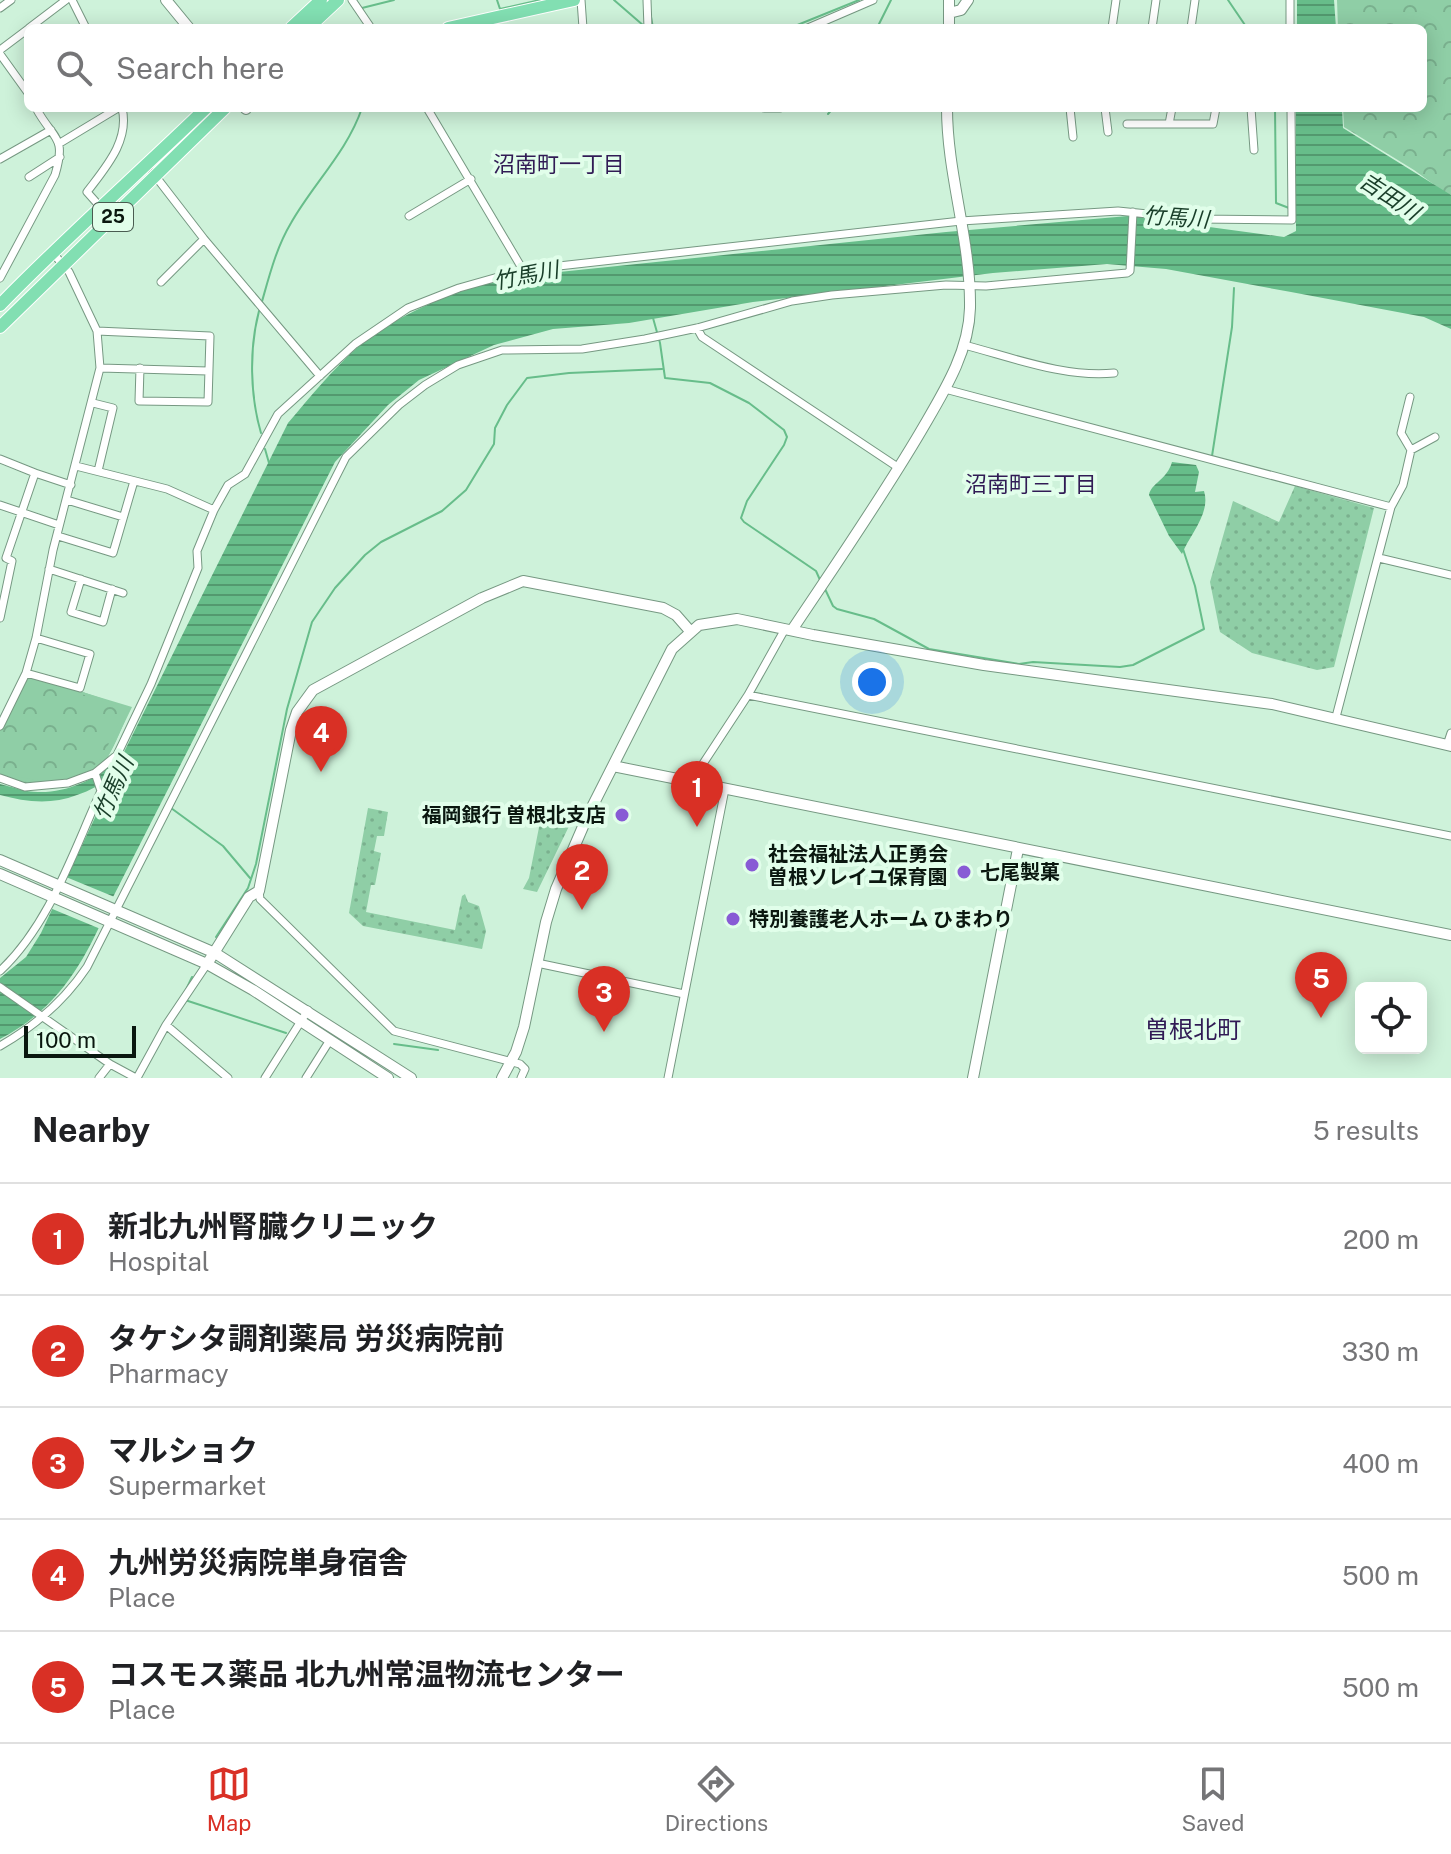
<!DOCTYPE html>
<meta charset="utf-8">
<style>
:root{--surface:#fff;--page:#f2f2f2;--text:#202124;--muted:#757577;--line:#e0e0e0;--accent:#d93025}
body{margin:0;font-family:"Public Sans","Noto Sans JP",sans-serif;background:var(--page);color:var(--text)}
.controls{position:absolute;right:24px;bottom:24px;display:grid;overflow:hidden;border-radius:12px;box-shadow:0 4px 20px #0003}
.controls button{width:72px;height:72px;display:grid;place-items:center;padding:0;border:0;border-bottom:2px solid var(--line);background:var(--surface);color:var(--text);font:40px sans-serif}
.scale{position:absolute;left:24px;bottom:20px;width:112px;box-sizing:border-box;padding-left:8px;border:4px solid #0a170f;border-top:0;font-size:22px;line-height:28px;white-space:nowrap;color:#0a170f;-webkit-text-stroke:6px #e1feea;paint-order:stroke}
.you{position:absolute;left:872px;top:682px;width:28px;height:28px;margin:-20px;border:6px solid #fff;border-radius:50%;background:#1a73e8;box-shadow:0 0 0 12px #1a73e833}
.badge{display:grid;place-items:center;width:52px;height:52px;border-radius:50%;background:var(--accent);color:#fff;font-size:26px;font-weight:700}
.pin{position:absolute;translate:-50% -66px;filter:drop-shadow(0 2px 4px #0008)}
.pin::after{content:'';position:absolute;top:42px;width:28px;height:24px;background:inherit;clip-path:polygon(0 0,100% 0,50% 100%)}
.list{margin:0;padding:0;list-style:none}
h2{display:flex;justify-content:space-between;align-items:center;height:104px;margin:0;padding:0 32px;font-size:34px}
h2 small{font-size:26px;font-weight:400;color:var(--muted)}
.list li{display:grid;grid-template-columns:52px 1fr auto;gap:24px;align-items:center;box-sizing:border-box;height:112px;padding:0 32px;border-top:2px solid var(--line)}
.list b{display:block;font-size:30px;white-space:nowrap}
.list p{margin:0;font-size:26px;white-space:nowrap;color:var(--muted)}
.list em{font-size:26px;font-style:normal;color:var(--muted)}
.icon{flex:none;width:44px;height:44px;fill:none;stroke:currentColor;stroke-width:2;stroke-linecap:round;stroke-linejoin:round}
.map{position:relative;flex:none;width:1451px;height:1078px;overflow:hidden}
.search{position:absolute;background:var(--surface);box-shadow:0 4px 20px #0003;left:24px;right:24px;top:24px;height:88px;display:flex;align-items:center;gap:20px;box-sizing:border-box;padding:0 28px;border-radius:12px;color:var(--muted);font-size:30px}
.sheet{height:664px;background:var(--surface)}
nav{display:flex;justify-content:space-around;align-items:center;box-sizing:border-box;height:112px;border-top:2px solid var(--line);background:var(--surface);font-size:22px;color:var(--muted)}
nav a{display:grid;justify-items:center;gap:4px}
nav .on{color:var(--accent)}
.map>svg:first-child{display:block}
.grass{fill:url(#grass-dots)}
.forest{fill:url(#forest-crowns)}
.garden{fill:#8fcea6}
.water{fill:url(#water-rules)}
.pier{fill:#cef2da}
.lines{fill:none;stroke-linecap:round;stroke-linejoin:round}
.stream{stroke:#67bd8a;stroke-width:2}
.street-casing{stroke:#769882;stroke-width:9}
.secondary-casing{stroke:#769882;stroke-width:12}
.primary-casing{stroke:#fff;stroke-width:14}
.street{stroke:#fff;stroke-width:7}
.secondary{stroke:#fff;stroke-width:10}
.primary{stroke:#82dfb2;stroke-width:12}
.poi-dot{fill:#885bd5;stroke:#e1feea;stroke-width:3}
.labels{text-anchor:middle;stroke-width:8;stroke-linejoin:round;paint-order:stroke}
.shield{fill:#e1feea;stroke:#4a5c51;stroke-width:2}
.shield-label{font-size:18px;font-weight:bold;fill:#0a170f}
.poi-label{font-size:20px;font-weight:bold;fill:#0a170f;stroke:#e1feea;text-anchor:start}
.neighbourhood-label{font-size:22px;fill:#311b55;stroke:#e1feea}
.water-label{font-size:22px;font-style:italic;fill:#193e29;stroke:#e1feea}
.quarter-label{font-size:24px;fill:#311b55;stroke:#e1feea}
</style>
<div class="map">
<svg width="1451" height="1078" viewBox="0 0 1451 1078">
<defs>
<pattern id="grass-dots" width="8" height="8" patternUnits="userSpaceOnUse" patternTransform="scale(2)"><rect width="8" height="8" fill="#8fcea6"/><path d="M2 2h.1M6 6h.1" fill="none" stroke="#7ab08e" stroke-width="1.8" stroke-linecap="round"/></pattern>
<pattern id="forest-crowns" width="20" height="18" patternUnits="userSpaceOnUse" patternTransform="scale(2)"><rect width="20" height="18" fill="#8fcea6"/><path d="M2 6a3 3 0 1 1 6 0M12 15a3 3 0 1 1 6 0" fill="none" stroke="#7ab08e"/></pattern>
<pattern id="water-rules" width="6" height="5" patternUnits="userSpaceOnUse" patternTransform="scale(2)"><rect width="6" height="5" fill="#67bd8a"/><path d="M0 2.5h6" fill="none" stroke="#53996f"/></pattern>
</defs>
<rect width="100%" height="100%" fill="#cef2da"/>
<path class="grass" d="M1295,486L1374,508L1334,667L1317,670L1252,653L1220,632L1210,582L1233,501L1279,522Z
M543,807L563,811L573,818L537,892L523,889L529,878Z
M368,808L388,812L384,836H377L374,851L381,853L375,885H371L366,912L455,930L462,896L465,894L468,902L479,906L486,931L482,949L363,926L349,913Z"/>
<path class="forest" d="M1337,0H1451V197L1414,170L1344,127L1343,108H1423V28H1338Z
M29,676L132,707L107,759L94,769L67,780L27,785L0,775V729L25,677Z"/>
<path class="garden" d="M77,690L130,708C123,724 116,745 106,759C91,778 40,788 18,780L19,777C44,782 77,781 97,763C105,755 110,740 115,730C119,723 123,715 117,707C110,698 87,696 76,693Z"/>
<path class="water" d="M1297,0H1334L1336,28H1297Z
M1296,108H1342L1343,128L1451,195V329L1424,317L1291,292L1166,269L1107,264L993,273L753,302L629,323L553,329L494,345L419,380L388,405L335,462L111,901C85,960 61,1007 0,1039V978L26,957L41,933L113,779C101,783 90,791 77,795C51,805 26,802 0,795V784C12,787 26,792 38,792C71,793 103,776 124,752L288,423C311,396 333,369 359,346C392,318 456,289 497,280C511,277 526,276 540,274L946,232L1128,216L1284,237L1296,231Z
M1172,462L1196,465L1199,472L1195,492L1204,491C1211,513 1190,534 1182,554L1169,536L1149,495C1151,483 1167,480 1172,462Z"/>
<path class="pier" d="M66,877L117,898L103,930L50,908Z"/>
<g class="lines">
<path class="stream" d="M497,0L500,9L540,0
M614,0L644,26
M1228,0L1247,28
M362,8L394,0
M651,17L653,28
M790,28L859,0
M877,28L891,0
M1275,108L1276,203L1289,208
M828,114L833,108
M261,305C269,277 276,248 291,223C313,184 347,152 362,108
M259,311C249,349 250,395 261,433
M653,318L660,343L665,378L710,383L749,403L784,430L787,437L784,445L747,501L741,518L744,522L816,571L820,580
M265,449L269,463
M1212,456L1232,327L1234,288
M825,589L833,606L837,609L874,619L929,649L1019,664L1033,662L1120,667L1133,665L1204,629L1195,586L1183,549
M171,808L223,846L250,878
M216,937L248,888L256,864L287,709L312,622L335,588L365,555L381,542L442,511L466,490L494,444L495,428L507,405L527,378L569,373L662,369
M184,994L192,977
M185,1000L286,1033
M394,1044L438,1050"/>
<defs>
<path id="street" d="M72,0L86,28
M352,0L371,28
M581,0L583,28
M647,0L648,28
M1290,0V28
M0,8L11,0
M29,28L66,0
M808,28L873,0
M1112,28L1116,0
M1152,28L1156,0
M1191,28L1195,0
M0,50L28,29
M0,54L28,93
M427,108L523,270
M764,108H780
M1070,108L1073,137
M1105,108L1108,132
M1251,108L1254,150
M1127,124H1213L1216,108
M1169,124L1172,108
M60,143L118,108
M0,159L51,130
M153,173L204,239L320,376
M29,177L60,157
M409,216L471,179
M111,219L87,192C105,168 130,141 122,108
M0,278L55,175C67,135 53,140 36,108
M161,282L204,239
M697,328L702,337L899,468
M97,331L210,336L208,402L139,401L140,368
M964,345C1011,357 1065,378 1114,373
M100,368L208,371
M945,389L1391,507
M1410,397L1401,433L1411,450
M93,403L113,408L98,471
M0,459L35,473
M76,466L167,489L214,510
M67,500L123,517
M0,505L59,525
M58,536L113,553L134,481
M1379,558L1451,575
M49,569L123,593
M81,579L71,612L103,622L112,589
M0,618L12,561L6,558L35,473L71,485
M26,673L80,688L90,654L36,638
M748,695L1451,836
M1336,717L1391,507L1403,485L1411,450L1435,437
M0,726L26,673L36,638L53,550L100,368L97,331L69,272L52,252
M1447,745L1451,733
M0,778L25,787L68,783L95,773L117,755L151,684L198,568L197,551L214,510L228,485L245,474L278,414L355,344L408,308L459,288L523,270L961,221L1118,211L1197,219L1292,220L1291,108
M691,782L748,695L785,629
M259,891L260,899L394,1031L520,1064L525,1069L521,1078
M537,963L684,994
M0,971C50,924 73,852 101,791L95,773
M0,987L110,1064L136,1078
M166,1025L228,1078
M0,1046C35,1026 65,1000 87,967L346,457L399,405L425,385L458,365L502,350L582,349L645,339L697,328L792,301L832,295L946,285L986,286L1127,273L1130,271L1133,212
M99,1078L110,1064
M137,1078L166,1025L207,964
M265,1078L308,1010
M306,1078L330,1040
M668,1078L725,789"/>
<path id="secondary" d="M166,0L189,28
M949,0V28
M949,13L961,10L968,0
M245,108L246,109
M792,630C836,564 881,499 921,431C943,393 969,353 970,308C971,240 947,175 947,108
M613,766L1451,935
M0,860L215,953L411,1078
M0,874L207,964L253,990L388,1078
M207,964L249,897L259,891L291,730L297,712L313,690L482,598L523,581L663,608L676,615L690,631
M502,1078L516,1052L524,1027L546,922L556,889L588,815L672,649L699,625L737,619L813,635L984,665L1272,704L1451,746
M973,1078L1018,849"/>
<path id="primary" d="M291,28L321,0
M308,28L338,0
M448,28L574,0
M0,305C66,237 138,174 206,108
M0,327L225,108"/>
</defs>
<use href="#street" class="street-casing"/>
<use href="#secondary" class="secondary-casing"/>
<use href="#primary" class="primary-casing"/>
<use href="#street" class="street"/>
<use href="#secondary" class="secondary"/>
<use href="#primary" class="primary"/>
</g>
<g class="poi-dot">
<circle cx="622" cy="815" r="8"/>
<circle cx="752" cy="865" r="8"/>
<circle cx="964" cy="872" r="8"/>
<circle cx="733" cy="919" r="8"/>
</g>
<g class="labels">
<rect class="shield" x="93" y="203" width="40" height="28" rx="6"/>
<g class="shield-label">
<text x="113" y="223">25</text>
</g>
<g class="poi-label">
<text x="606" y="822" text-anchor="end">福岡銀行 曽根北支店</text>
<text x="768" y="861">社会福祉法人正勇会<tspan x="768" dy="23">曽根ソレイユ保育園</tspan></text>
<text x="980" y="879">七尾製菓</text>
<text x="749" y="926">特別養護老人ホーム ひまわり</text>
</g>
<g class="neighbourhood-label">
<text x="559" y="172">沼南町一丁目</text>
<text x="1031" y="492">沼南町三丁目</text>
</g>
<g class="water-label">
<text transform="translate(1390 196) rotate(33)" y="8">吉田川</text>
<text transform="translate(1176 217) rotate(4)" y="8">竹馬川</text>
<text transform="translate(526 275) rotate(-11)" y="8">竹馬川</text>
<text transform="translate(113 788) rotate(-66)" y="8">竹馬川</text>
</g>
<g class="quarter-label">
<text x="1193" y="1038">曽根北町</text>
</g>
</g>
</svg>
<div class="controls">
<button><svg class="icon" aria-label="locate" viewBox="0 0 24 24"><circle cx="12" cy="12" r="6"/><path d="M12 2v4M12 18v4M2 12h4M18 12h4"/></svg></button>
</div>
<div class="scale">100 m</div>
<div class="you"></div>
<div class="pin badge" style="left:697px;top:827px">1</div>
<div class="pin badge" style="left:582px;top:910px">2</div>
<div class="pin badge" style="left:604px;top:1032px">3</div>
<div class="pin badge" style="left:321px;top:772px">4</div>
<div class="pin badge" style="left:1321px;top:1018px">5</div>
<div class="search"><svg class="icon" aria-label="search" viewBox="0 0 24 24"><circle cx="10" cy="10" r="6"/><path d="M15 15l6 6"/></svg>Search here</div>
</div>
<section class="sheet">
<h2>Nearby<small>5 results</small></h2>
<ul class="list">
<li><span class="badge">1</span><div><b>新北九州腎臓クリニック</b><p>Hospital</p></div><em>200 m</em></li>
<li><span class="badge">2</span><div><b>タケシタ調剤薬局 労災病院前</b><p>Pharmacy</p></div><em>330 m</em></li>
<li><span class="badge">3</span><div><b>マルショク</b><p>Supermarket</p></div><em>400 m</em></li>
<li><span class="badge">4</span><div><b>九州労災病院単身宿舎</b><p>Place</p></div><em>500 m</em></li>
<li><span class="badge">5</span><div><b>コスモス薬品 北九州常温物流センター</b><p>Place</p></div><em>500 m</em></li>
</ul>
</section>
<nav>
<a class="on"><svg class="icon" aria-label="map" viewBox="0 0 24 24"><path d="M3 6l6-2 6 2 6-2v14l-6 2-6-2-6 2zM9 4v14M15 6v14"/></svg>Map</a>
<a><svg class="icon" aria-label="directions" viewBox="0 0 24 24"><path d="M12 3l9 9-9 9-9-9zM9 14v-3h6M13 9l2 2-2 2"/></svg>Directions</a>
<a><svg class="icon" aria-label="saved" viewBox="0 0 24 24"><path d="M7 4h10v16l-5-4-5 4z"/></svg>Saved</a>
</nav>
